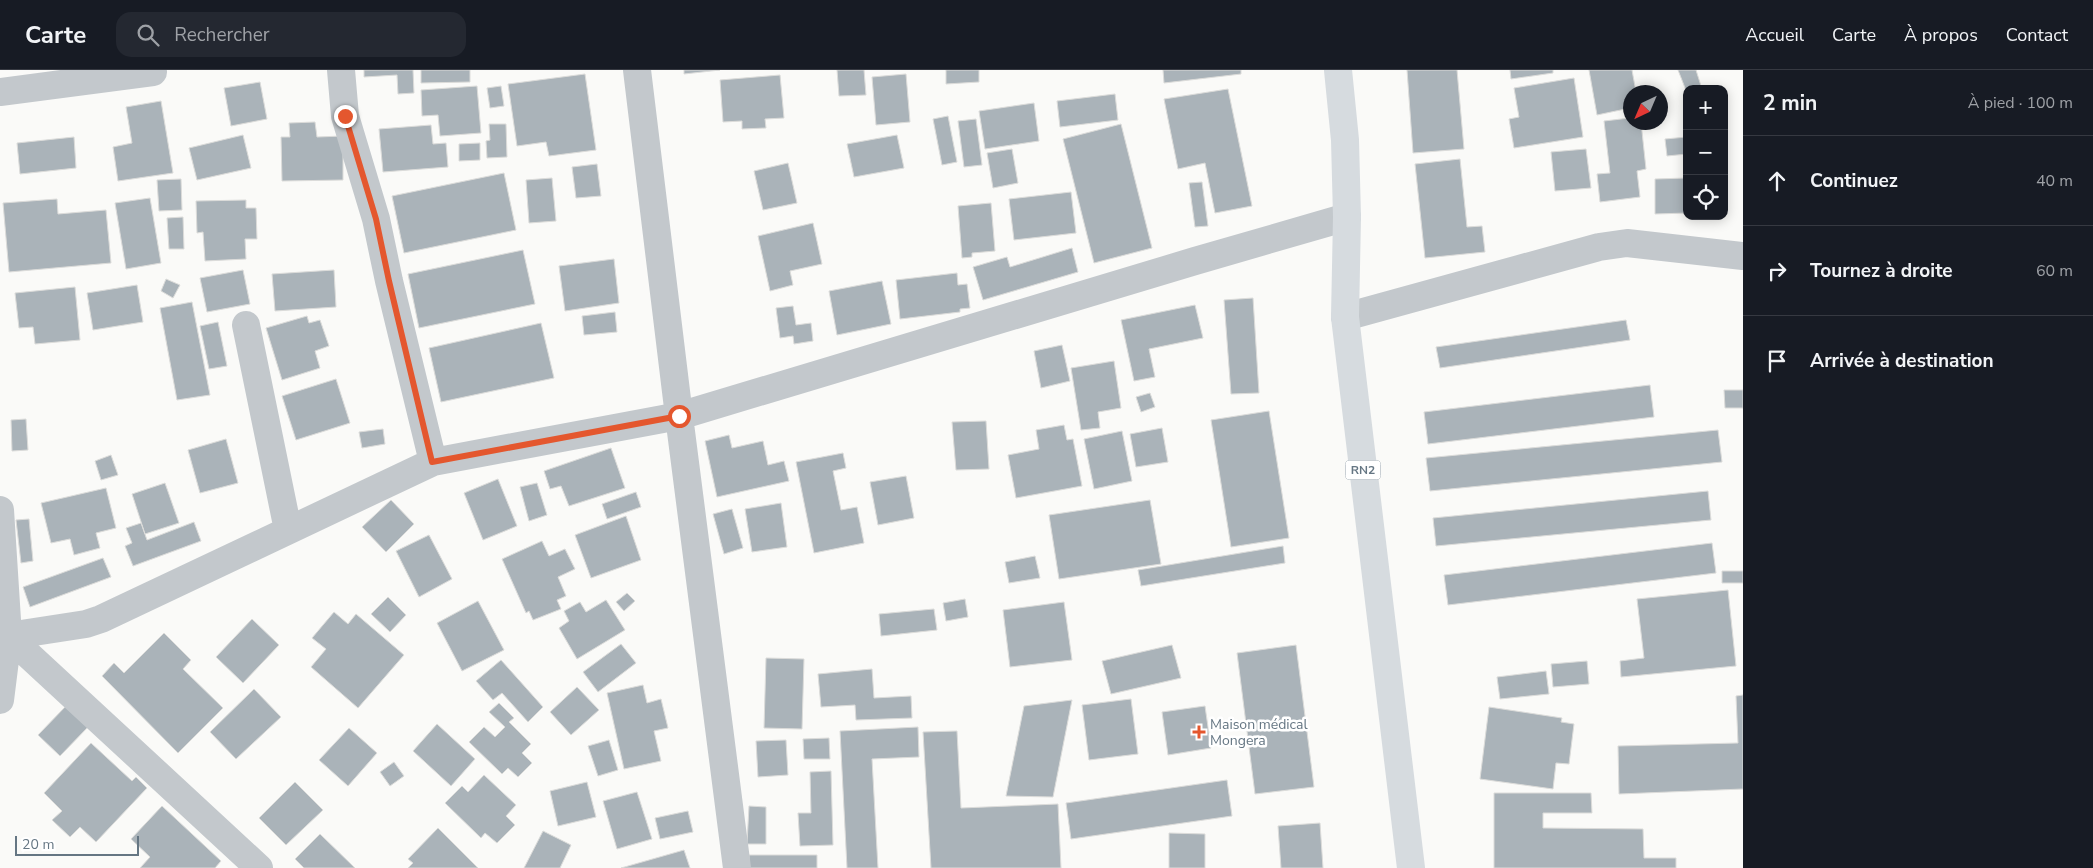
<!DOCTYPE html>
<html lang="fr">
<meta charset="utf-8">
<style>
:root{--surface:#171b24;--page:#242831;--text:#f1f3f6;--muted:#9ea1a6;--line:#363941}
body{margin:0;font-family:"Nunito Sans",sans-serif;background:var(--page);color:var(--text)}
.controls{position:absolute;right:15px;top:15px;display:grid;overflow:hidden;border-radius:10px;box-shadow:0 2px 12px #0003}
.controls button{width:45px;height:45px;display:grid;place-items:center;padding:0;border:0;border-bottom:1px solid var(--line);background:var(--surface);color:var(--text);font:25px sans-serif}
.compass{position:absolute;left:1623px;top:15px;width:45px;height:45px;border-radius:50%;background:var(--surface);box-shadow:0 2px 12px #0003;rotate:224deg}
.scale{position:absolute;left:15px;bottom:12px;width:124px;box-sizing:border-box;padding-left:5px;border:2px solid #657683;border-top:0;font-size:14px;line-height:18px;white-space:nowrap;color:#657683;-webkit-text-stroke:4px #fff;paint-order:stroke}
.stop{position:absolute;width:15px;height:15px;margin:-11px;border:4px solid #e4572e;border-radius:50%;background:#fff}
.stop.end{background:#e4572e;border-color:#fff;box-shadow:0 1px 5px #0008}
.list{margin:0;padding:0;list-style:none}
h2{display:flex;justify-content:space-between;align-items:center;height:65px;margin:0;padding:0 20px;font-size:21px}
h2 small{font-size:16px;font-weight:400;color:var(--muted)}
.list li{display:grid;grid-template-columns:32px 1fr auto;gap:15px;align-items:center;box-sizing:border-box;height:90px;padding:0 20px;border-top:1px solid var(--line)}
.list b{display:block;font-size:19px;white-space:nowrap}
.list em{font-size:16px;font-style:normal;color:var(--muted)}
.icon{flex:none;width:28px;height:28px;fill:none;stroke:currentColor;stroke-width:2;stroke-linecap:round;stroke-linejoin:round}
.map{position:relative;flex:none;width:1743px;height:798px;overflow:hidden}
header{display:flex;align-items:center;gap:30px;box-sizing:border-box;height:70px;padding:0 25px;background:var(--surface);border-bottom:1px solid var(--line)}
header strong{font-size:24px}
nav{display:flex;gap:28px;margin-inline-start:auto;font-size:18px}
.search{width:350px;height:45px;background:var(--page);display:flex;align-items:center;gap:12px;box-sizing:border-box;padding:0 18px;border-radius:15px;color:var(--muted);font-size:19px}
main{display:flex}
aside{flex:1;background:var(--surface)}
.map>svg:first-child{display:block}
.building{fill:#aab3b9;stroke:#dcdcda}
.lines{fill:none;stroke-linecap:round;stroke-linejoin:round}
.minor{stroke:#c3c8cc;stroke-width:28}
.highway{stroke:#d6dbdf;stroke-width:28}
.route{stroke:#e4572e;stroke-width:6}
.poi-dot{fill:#e4572e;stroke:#fff;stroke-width:2}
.labels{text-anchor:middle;stroke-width:5;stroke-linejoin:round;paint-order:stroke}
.shield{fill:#fff;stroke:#939fa8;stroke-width:1}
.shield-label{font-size:12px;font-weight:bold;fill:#657683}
.poi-label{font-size:14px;fill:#657683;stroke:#fff;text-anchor:start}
</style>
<header>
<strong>Carte</strong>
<div class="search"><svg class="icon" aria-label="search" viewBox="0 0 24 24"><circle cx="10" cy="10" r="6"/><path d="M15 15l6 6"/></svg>Rechercher</div>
<nav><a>Accueil</a><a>Carte</a><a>À propos</a><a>Contact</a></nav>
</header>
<main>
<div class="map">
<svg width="1743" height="798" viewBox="0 0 1743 798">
<rect width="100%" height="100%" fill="#fafaf8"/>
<path class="building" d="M364,0H413L414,23L398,24L397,5L364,7Z
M421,0H470V12L421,13Z
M684,0H720L684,4Z
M837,0H864L866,25L839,26Z
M946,0H979V12L946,14Z
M1163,0H1241V4L1164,13Z
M1407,0H1457L1464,79L1413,83Z
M1510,0H1553V3L1511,9Z
M1589,0H1632L1636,22H1630V38L1597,45Z
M1678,0H1696L1702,19H1687V23Z
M585,4L596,80L549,86L546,72L517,76L508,14Z
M906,4L910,52L876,55L872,7Z
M780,5L784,48L765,49L766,58L742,59V51L723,52L720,10Z
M1574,8L1583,67L1514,78L1509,49L1519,47L1514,18Z
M260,12L267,49L231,56L224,18Z
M477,16L481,63L440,66L438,45L422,46L421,20Z
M501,16L504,36L490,38L487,18Z
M1228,19L1252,136L1215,143L1205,93L1178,99L1164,29Z
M1115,24L1118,50L1060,57L1057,31Z
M161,31L173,103L118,111L113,77L132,73L126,37Z
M1034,33L1039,71L985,79L979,41Z
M948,46L957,92L942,95L933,49Z
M1630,48V52H1641L1646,99L1637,101L1640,127L1600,132L1597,104L1610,103L1604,51Z
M976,49L982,95L964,97L958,51Z
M315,52L317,67L343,66V110L282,111L281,67H290L289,53Z
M489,54H506L507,87L487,88L486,71L490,70Z
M1121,54L1152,178L1094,193L1063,69Z
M431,55L433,74L446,73L448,97L383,102L379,59Z
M243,65L251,98L197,110L189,78Z
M897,65L904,98L854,107L847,74Z
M74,67L76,98L20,104L17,73Z
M1687,67V84L1667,86L1665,69Z
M480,73V90L459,91V74Z
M1012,79L1018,113L993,118L987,83Z
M1586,79L1591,118L1555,121L1551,82Z
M1460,89L1467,157L1482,156L1485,182L1425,188L1415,94Z
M788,93L797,133L763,140L754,101Z
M597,94L601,126L576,128L572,97Z
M504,103L516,160L404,183L392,126Z
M552,108L556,151L529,153L526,110Z
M1687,108V143L1655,144V109Z
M181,109L182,140L159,141L157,110Z
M1202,112L1208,156L1195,157L1189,113Z
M1071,122L1076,163L1014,170L1009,129Z
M150,128L161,193L126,199L115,133Z
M57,129L58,144L106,140L111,193L9,202L3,133Z
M246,130V138H256L257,169H245L246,189L205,191L203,162L197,163L196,131Z
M991,133L995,181L972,183V187L962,188L958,136Z
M183,147L184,179H169L167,148Z
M813,153L822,194L790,201L793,215L770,221L758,166Z
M1072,178L1078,202L983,230L973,197L1007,187L1010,197Z
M523,180L535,234L419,258L408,204Z
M614,189L619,233L565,241L559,196Z
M243,200L250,234L207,242L200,208Z
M334,200L336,237L275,241L272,204Z
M957,203L958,215L967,214L970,238L960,239V242L900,249L896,210Z
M166,209L180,215L173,228L161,221Z
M882,211L891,254L837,265L829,221Z
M137,215L143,252L93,260L87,223Z
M75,217L80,270L35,274L33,257L19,258L15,223Z
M1253,228L1259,323L1231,324L1224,230Z
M192,232L210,325L177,330L160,238Z
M1195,235L1203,268L1149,279L1155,307L1134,311L1121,250Z
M793,236L796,255L811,253L813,271L794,274L793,266L780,268L776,238Z
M615,242L617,262L584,265L582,246Z
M307,246L309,253L320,250L329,276L315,281L320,298L282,310L266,258Z
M1626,250L1630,270L1440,298L1436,277Z
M218,252L227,296L209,299L200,256Z
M541,253L554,308L441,332L429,278Z
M1062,275L1070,311L1041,318L1034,281Z
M1114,291L1121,338L1098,342L1100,358L1081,360L1071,298Z
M336,309L350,353L296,370L282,326Z
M1650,315L1654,347L1428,374L1424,342Z
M1724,320H1743V338H1725Z
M1150,323L1155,337L1141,342L1136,327Z
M1269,341L1289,468L1231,477L1211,350Z
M26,349L28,380L12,381L11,350Z
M986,351L989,399L956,400L952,352Z
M1064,355L1067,370L1073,369L1082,416L1016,428L1008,385L1039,379L1036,360Z
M1162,358L1168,392L1136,397L1130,364Z
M383,359L385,374L362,378L359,362Z
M1718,360L1722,392L1430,421L1426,388Z
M1122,361L1132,411L1094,419L1084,369Z
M729,365L732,378L763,371L768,395L784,391L789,411L717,427L705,371Z
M226,369L238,413L200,423L188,380Z
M611,378L625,418L569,436L561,416L550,419L544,401Z
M843,383L846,398L833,401L841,440L857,437L864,473L814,483L796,392Z
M111,385L118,405L101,410L95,391Z
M906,406L914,448L878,455L870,412Z
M498,409L517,456L483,470L464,423Z
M165,413L179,453L145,464L132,424Z
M537,413L547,445L529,451L520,417Z
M106,418L116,458L96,463L100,478L74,485L70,469L51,473L41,433Z
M1708,421L1711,450L1436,476L1433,448Z
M636,422L641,437L607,449L602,434Z
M391,430L414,454L386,482L362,457Z
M1150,430L1161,494L1059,509L1049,445Z
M781,433L787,477L752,482L745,439Z
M732,439L743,478L724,484L713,444Z
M626,446L641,490L591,508L575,465Z
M29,449L33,491L21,493L16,450Z
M194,452L201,471L133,496L125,476L132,473L126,458L141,453L147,470Z
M429,465L452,509L419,527L396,481Z
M542,471L549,486L565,479L575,499L558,507L566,526L557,530L561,539L533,550L529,541L526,543L502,489Z
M1712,473L1716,503L1448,535L1444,505Z
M1283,476L1285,493L1141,516L1138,500Z
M1035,486L1040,508L1009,513L1005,492Z
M103,488L111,507L30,537L23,517Z
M1722,501H1743V513H1722Z
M1728,520L1736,596L1621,607L1620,591L1644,588L1637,529Z
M627,523L635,531L624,541L616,532Z
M388,527L406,545L390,562L371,544Z
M965,529L968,547L946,551L943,533Z
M606,530L625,560L577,589L559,558L569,551L564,541L580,532L586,542Z
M478,531L504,580L462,601L437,553Z
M1064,532L1072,590L1010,597L1003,540Z
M934,539L937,560L881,566L879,544Z
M334,542L348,554L356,544L404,585L358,638L311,597L326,579L312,568Z
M252,549L279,575L243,613L216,587Z
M164,563L191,590L183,599L223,638L178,683L102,606L114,593L124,603Z
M621,574L636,593L598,622L583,602Z
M1172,575L1181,608L1111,624L1102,591Z
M1296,575L1314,717L1255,724L1237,583Z
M766,588L804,589L802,659L764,658Z
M501,590L543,637L528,652L502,623L493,630L476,611Z
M1587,591L1589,614L1553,617L1551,594Z
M872,599L874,628L911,626L912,648L856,650L855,635L821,637L818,604Z
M1546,601L1549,624L1500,629L1497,607Z
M643,615L647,633L661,629L668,658L654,661L661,691L624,699L607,623Z
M577,617L599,640L571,665L550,642Z
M254,619L281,647L236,689L210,662Z
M1743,625V719L1619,724L1618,676L1738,673L1736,626Z
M1131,629L1138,684L1089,690L1082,635Z
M1072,630L1053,727L1006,726L1024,636Z
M499,633L514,648L509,652L531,674L522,683L532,693L518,707L508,698L502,704L469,672L484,657L495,667L505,657L489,642Z
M66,636L88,657L60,686L38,665Z
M1205,636L1211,678L1168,685L1162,642Z
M1489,637L1562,648L1561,652L1574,654L1569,694L1556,693L1553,719L1480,709Z
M437,654L475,689L451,716L413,681Z
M918,657L919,687L872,689L878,798H847L840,661Z
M349,658L377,683L348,716L319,690Z
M957,661L961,738L1058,734L1061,798H931L923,662Z
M829,668L830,689H804L803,669Z
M609,670L618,700L598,706L588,676Z
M786,670L788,705L758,707L756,671Z
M91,673L132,711L136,707L147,718L96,772L80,757L70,767L52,750L62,741L44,723Z
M394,692L404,706L390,716L380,702Z
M831,701L833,775L800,776L798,743H811L810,702Z
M484,705L516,735L506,746L515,755L497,773L485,763L481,768L445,733L462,716L468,722Z
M1227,710L1232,746L1071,769L1066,733Z
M295,712L323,740L286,775L259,748Z
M587,712L596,747L558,756L550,721Z
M637,722L652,769L617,779L603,731Z
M1494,723H1591L1592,743H1543V758L1643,759L1644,788H1676V798H1494Z
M162,736L221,791L215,798H140L150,787L131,769Z
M749,736L766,737V774H747Z
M688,741L693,762L660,769L655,748Z
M1320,753L1323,798H1281L1278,756Z
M438,758L478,798H408L413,793L408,789Z
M543,761L571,775L560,798H524Z
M1169,763L1205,764V798H1169Z
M320,764L355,798H304L295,789Z
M684,780L690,798H621Z
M749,785H817V798H749Z"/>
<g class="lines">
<path class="minor" d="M341,0L345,46L376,149L389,211L433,392
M637,0L679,346L737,798
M0,22L153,2
M1345,247L1599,177L1627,173L1743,186
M246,255L288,460
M0,440L8,566L0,630
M8,566L86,554L101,549L433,392L679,346L1195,191L1347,147
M8,566L259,798"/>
<path class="highway" d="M1338,0L1345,70L1347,147L1345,247L1411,798"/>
</g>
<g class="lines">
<path class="route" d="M345,46L376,149L389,211L432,392L679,346"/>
</g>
<path class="poi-dot" d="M1196.5 654.5h5v5h5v5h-5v5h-5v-5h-5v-5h5z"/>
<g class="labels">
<rect class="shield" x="1345.5" y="390.5" width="35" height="19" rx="4"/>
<g class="shield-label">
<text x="1363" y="404">RN2</text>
</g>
<g class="poi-label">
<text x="1210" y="659">Maison médical<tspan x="1210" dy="16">Mongera</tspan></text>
</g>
</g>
</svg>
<div class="controls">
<button>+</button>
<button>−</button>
<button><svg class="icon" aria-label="locate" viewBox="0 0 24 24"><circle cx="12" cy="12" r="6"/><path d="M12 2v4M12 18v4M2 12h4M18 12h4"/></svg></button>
</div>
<svg class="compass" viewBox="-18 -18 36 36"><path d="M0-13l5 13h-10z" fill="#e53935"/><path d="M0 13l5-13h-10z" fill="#9ea1a6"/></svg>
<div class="scale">20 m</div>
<div class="stop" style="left:679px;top:346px"></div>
<div class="stop end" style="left:345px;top:46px"></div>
</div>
<aside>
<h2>2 min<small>À pied · 100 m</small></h2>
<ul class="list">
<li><svg class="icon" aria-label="ahead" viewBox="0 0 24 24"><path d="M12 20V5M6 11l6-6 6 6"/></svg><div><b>Continuez</b></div><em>40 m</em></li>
<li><svg class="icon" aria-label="right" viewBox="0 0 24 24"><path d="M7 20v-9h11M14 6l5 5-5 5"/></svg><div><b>Tournez à droite</b></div><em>60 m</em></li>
<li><svg class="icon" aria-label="arrive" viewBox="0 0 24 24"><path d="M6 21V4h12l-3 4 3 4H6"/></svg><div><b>Arrivée à destination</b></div></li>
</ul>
</aside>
</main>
